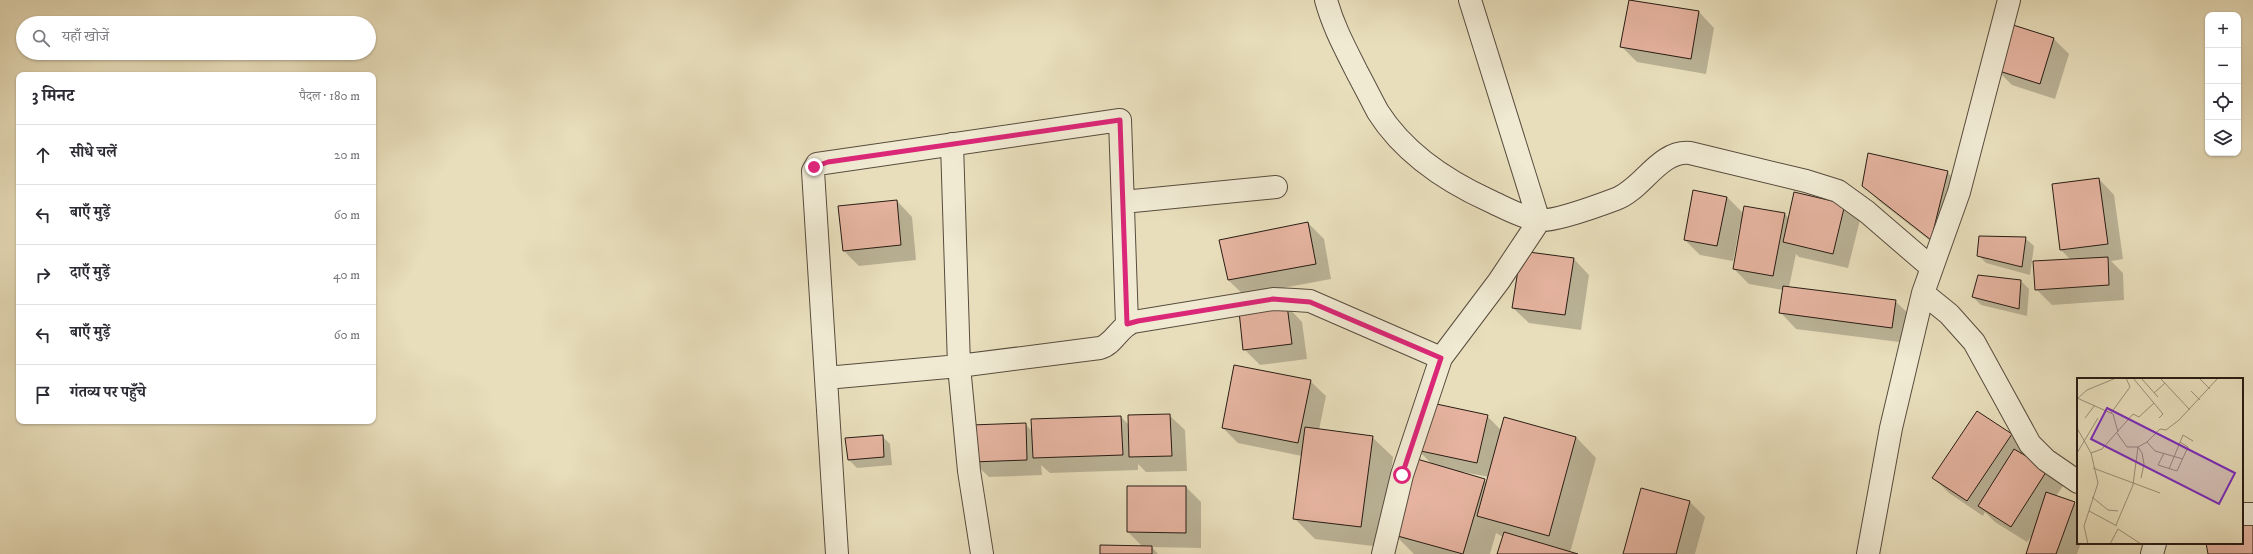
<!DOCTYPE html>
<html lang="hi">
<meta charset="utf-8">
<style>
:root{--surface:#fff;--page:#f7f7f7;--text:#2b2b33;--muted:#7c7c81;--line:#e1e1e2}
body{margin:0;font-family:"IM FELL DW Pica","Noto Serif Devanagari",serif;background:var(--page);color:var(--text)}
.controls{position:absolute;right:12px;top:12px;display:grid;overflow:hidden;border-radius:8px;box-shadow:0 1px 3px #0004}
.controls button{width:36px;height:36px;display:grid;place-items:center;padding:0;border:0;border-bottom:1px solid var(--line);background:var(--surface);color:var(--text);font:20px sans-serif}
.stop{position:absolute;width:12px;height:12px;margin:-9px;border:3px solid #db2777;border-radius:50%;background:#fff}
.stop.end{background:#db2777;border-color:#fff;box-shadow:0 1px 4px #0008}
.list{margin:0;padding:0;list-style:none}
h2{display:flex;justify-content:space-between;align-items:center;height:52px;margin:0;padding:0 16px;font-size:17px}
h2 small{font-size:13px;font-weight:400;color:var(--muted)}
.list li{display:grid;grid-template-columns:26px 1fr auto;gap:12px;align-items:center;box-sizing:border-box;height:60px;padding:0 16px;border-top:1px solid var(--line)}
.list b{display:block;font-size:15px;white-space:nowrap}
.list em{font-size:13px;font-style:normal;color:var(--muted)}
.icon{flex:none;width:22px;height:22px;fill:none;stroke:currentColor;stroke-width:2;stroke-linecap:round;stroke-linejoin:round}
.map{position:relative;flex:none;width:2253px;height:554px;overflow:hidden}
.search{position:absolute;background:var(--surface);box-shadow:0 1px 3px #0004;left:16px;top:16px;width:360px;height:44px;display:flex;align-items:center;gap:10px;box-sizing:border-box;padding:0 14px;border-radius:22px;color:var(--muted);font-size:15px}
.panel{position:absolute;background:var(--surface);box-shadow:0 1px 3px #0004;left:16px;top:72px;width:360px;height:352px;border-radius:8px}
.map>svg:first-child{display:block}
.shadow{fill:#0003;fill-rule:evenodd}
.building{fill:#e5b39f;stroke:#281c14}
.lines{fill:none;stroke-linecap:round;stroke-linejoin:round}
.minor-casing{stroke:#584c3e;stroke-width:24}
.minor{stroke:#f0ead3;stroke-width:22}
.route{stroke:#db2777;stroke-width:5}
.inset-road{fill:none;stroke:#9b9078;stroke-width:1}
.view{fill:#7b2cbf;fill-opacity:0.15;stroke:#7b2cbf;stroke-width:2}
.inset-edge{fill:none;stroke:#281c14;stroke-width:2}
</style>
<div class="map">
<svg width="2253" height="554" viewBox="0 0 2253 554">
<rect width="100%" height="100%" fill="#e8debb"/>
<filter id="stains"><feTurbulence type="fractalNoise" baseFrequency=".005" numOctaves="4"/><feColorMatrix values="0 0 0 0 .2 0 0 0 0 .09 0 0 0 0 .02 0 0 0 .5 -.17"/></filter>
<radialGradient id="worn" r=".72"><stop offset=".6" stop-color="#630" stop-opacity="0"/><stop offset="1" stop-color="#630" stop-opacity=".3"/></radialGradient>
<path class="shadow" d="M1629,1L1699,12L1714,28L1706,74L1637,62L1621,46Z
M2011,25L2054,39L2069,54L2055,99L2012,85L1997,70Z
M1947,172L1963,187L1947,254L1879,201L1863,185Z
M2099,179L2114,195L2123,259L2111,261L2123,273L2124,300L2052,305L2036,289L2071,260L2061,250Z
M1727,197L1744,214H1785L1789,219L1844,204L1860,220L1848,268L1799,257L1796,254L1789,287L1895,301L1911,316L1907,343L1796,329L1781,313L1783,290L1749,284L1734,269L1742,225L1740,224L1733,261L1700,255L1685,240Z
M897,201L912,217L916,260L859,266L844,251Z
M1308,223L1324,239L1331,279L1244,295L1228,280L1221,241Z
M2025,238L2034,246L2030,275L1986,263L1978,255Z
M1574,259L1589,275L1581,330L1529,323L1513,308Z
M2021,281L2029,289L2027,316L1981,305L1973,297Z
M1287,306L1302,322L1307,359L1260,365L1244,349Z
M1310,381L1326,396L1319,430L1372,437L1393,457L1381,547L1315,539L1294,518L1302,456L1238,443L1223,428Z
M1169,415L1185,430L1187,471L1146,472L1138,464V470L1050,473L1041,465L1042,475L989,477L973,462L1025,424L1033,432L1121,417L1129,425Z
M1487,416L1502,431L1576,437L1596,458L1570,553L1574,554H1498L1503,537L1496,533L1490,554H1414L1395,535L1432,464L1417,449ZM1463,472L1489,477L1487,482L1462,473Z
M2011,435L2027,450L2023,455L2047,470L2063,486L2056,496L2074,503L2078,507V543H2081L2077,554H2026L2031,537L2027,542L1995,522L1985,512L1983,516L1949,493L1934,478Z
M882,436L890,444L892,465L857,468L849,460Z
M1186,487L1201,502V548L1152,547L1158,554H1101L1143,547L1128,532Z
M1690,502L1705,517L1695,554H1624Z"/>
<path class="building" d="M1629,0L1699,11L1691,59L1620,47Z
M2010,24L2054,38L2040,84L1996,70Z
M1868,153L1948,171L1931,240L1862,186Z
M2099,178L2108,244L2060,250L2052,184Z
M1693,190L1727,197L1717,246L1684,240Z
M1794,192L1845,204L1833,254L1783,242Z
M897,200L901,245L843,251L838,206Z
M1744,206L1785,213L1773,276L1733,269Z
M1308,222L1316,264L1228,280L1219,240Z
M1979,236L2026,237L2022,267L1977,256Z
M1521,251L1574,258L1565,315L1512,308Z
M2108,257L2109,285L2035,290L2033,261Z
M1978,275L2021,280L2019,309L1972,297Z
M1783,286L1896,300L1892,328L1779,313Z
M1287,305L1292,344L1243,350L1239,311Z
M1234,365L1311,380L1298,443L1222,428Z
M1427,402L1488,415L1477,463L1416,450Z
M1977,411L2012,434L1967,501L1932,478Z
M1170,414L1172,456L1129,457L1128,415Z
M1121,416L1123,455L1033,458L1031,419Z
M1504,417L1576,437L1549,536L1477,516Z
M1026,423L1027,460L972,462L971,425Z
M1305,427L1373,436L1361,527L1293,519Z
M883,435L884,457L848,460L845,438Z
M2014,449L2048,469L2011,527L1978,506Z
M1417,459L1485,479L1463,554L1394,535Z
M1127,486H1186V533L1127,532Z
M1641,488L1690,501L1676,554H1623Z
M2046,492L2075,502L2056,554H2026Z
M2253,519V554H2208L2206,543H2242V520Z
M1504,532L1578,554H1497Z
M1100,545L1152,546V554H1100Z"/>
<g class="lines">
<defs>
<path id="minor" d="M1326,0C1333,26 1345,48 1357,72C1364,85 1371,99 1378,112C1404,153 1446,181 1490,201C1505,208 1521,217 1537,220C1552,223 1600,205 1616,199C1643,189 1659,150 1690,153L1806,181L1838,191L1867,212L1932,268
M952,144L959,366L969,471L982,554
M1123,202L1276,187
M1923,293L1949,314L1974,342L2030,444L2046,460L2078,482
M826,378L959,366L1100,348C1114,344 1119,327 1133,322L1273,299L1295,300L1310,301L1441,358
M2242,514H2253
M837,554L813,171L817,164L1120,120L1127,324
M1383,554L1402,475L1441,358L1499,281L1539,221L1470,0
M1868,554L1891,428L1923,293L1959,192L2009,0
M2152,554L2155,543"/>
</defs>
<use href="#minor" class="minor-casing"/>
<use href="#minor" class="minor"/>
</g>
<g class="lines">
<path class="route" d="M814,167L828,162L1120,120L1127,324L1138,321L1273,299L1310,302L1441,358L1402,475"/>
</g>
<g transform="translate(2077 378)">
<rect width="166" height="166" fill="#e8debb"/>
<path class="inset-road" d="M56,0L86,36L82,40M64,0L81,19M83,0L113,32M122,0L133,11M114,13L123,22M77,15L88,5M0,20L36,36L41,54M1,20L10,12L39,0M34,35L53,9L49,0M8,40L18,27M0,50L14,75L21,105L7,148L11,166M40,55L50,69H61L65,75L67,86L64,100M70,64L78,73L106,81M0,75L21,40M14,75L25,71L56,36L62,39L77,25M87,75L81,87L100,93L111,69L103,64M16,90L83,115M92,91L106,57L116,63M15,119L31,132L41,133M12,133L40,148M39,147L56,107L61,69L70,64L83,51L89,52L102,42L141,0M33,166L41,151L64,166"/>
<path class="view" d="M30,30L158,95L142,126L14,61Z"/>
<rect width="166" height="166" class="inset-edge"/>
</g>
<rect width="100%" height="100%" filter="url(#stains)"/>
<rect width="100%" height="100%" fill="url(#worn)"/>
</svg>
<div class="controls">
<button>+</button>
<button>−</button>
<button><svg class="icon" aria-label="locate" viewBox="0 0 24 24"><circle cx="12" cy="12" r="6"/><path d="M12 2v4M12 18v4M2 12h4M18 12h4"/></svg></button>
<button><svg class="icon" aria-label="layers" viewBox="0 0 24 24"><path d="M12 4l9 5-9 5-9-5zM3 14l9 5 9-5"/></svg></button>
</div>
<div class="stop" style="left:1402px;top:475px"></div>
<div class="stop end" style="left:814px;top:167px"></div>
<div class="search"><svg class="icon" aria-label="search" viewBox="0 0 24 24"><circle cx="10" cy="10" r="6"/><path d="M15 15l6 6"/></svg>यहाँ खोजें</div>
<section class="panel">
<h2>3 मिनट<small>पैदल · 180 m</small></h2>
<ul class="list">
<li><svg class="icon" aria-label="ahead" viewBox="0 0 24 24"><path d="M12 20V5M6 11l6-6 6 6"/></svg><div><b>सीधे चलें</b></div><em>20 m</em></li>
<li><svg class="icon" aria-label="left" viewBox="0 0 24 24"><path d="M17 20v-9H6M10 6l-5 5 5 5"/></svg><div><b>बाएँ मुड़ें</b></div><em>60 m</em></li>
<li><svg class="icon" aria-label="right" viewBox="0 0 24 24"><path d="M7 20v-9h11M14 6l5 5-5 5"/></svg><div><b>दाएँ मुड़ें</b></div><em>40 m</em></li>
<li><svg class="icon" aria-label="left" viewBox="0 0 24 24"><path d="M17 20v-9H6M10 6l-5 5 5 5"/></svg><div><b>बाएँ मुड़ें</b></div><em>60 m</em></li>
<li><svg class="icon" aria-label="arrive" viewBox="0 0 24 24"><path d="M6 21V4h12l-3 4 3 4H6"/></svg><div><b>गंतव्य पर पहुँचे</b></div></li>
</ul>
</section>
</div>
